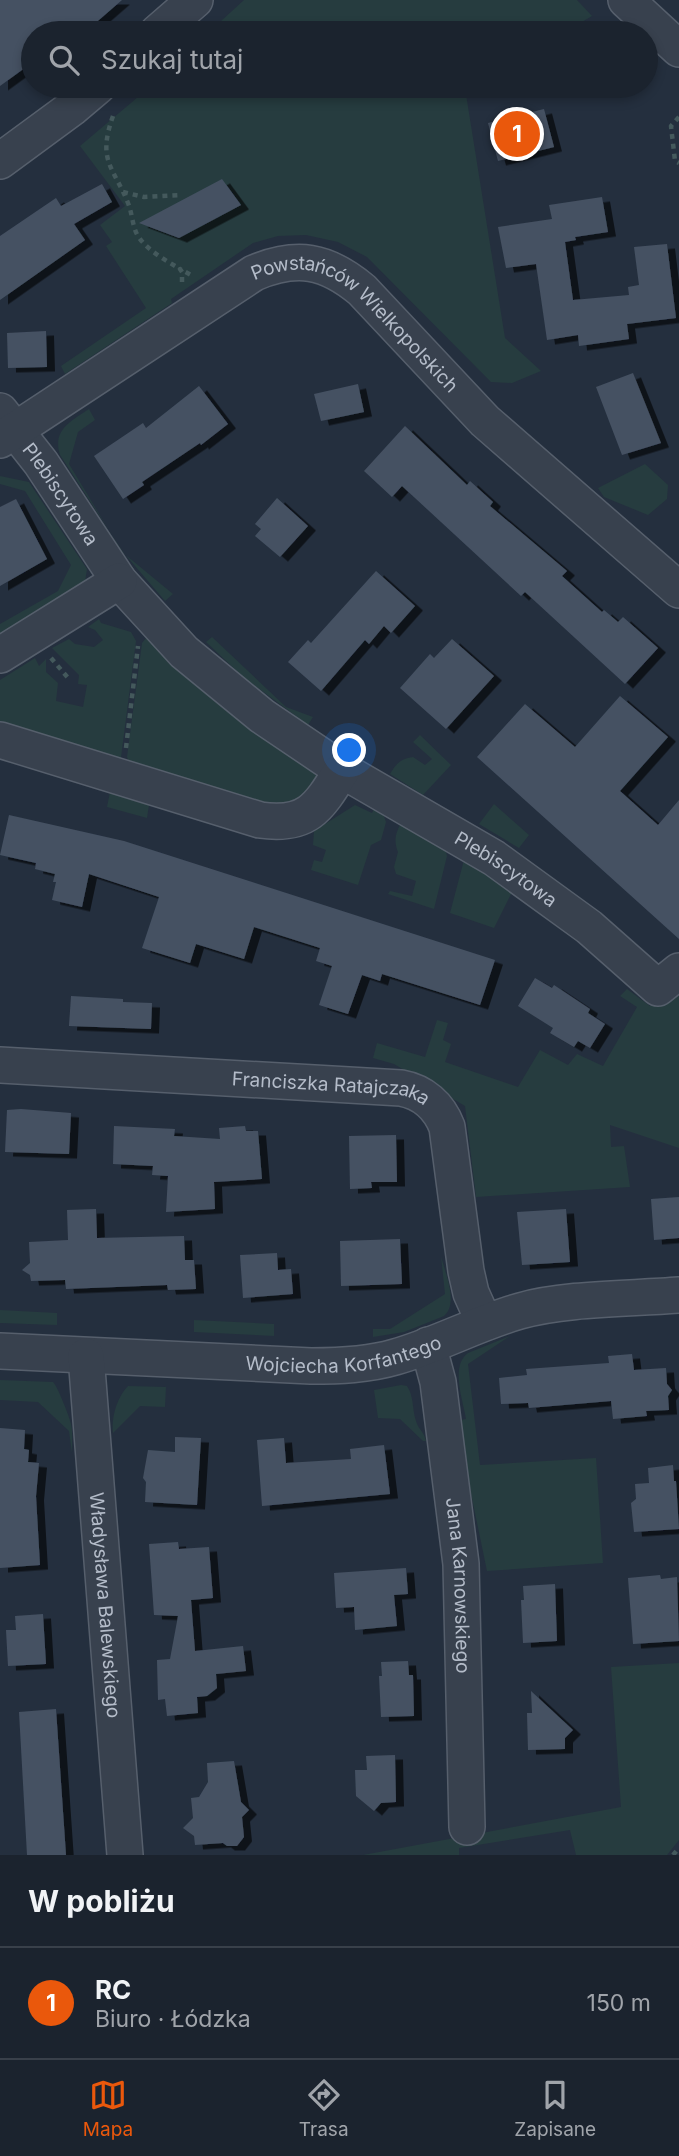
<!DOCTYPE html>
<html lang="pl">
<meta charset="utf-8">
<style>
:root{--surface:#1b232e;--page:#282f3a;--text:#f1f3f6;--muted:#a0a4aa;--line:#39404a;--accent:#ea580c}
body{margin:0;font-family:Inter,sans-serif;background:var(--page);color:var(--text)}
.you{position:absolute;left:350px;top:751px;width:24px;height:24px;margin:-18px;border:5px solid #fff;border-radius:50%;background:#1a73e8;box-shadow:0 0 0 10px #1a73e833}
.badge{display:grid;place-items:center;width:46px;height:46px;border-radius:50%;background:var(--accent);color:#fff;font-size:23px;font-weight:700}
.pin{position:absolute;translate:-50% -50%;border:4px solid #fff;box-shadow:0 2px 7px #0006}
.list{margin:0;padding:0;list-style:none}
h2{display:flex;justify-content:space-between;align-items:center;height:91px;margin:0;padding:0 28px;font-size:30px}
h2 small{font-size:23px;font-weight:400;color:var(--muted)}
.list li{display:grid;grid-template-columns:46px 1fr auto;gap:21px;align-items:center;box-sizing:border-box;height:112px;padding:0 28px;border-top:2px solid var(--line)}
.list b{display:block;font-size:26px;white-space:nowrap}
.list p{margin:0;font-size:23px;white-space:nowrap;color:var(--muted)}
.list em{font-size:23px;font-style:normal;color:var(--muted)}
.icon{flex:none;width:38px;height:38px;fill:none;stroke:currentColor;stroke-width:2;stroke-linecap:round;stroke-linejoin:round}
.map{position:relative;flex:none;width:679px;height:1855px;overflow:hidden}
.search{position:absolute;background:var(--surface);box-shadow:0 4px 10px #0003;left:21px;right:21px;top:21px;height:77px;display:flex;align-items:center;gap:18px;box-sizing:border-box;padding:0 24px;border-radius:38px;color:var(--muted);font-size:26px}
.sheet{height:203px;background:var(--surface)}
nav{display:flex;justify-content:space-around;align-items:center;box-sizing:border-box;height:98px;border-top:2px solid var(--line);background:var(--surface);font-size:19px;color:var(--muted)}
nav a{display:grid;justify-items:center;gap:4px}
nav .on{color:var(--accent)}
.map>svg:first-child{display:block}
.green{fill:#263c3f}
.building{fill:#455162;filter:url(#shadow)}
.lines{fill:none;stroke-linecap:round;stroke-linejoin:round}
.minor-casing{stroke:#565f6c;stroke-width:38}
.path{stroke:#44595c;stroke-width:4.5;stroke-dasharray:5 5;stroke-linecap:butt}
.minor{stroke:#38414e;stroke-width:35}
.labels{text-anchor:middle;stroke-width:7;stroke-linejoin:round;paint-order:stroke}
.street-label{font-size:19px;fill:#b4bcc9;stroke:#1d2633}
</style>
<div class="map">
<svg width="679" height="1855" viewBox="0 0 679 1855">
<defs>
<filter id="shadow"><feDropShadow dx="8" dy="4.5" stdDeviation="0" flood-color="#0009"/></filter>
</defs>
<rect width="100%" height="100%" fill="#242f3e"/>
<path class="green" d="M244,0H577L592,16L563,33H208Z
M151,86H469L465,88L505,338L541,371L512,383L491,382L367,257L338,242L306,235L278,236L253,243L171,299L172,303L65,374L61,366L146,308L106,246L112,242L100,225L125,206L80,146Z
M89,409L95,420L78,432L69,464L122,552L173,594L165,601L123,552L60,455C52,430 71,421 89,409Z
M645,464L668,485L667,499L648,515L604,497L598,488Z
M0,476L29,482L87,569L85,582L0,635V624L58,591L71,565L25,491L0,484Z
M99,619L101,623L131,632L136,641L120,765L0,729V680L35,658L39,666L46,659V672L58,683L56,701L83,707L87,685L78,684L79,675L52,648L69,639L75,644L94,647L103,640L95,630L88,627Z
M151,632L322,776L287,812L132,769L127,757L142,643Z
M212,637L286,707L313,717L308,725L242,676L206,642Z
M420,735L451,765L423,795L390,774C396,764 400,759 413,757L425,765L432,759L413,742Z
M110,792L149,805L147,818L107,807Z
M377,803L380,805L386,822L381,840L371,845L358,885L311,870L314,860L322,862L326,850L313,845L314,831L355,805L372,813Z
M494,804L529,835L519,848L479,824Z
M403,820L443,839L447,856L434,909L388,894L390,891L412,896L416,881L396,874L394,867L398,852C393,840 396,831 403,820Z
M464,860L515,886L494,928L450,913Z
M679,983V1148L610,1125L611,1147L624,1146L630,1187L476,1197L465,1106L394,1064L373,1058L377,1043L425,1057L437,1020L448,1023L443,1040L451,1044L445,1062L518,1087L540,1050L568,1065L577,1054L603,1066L637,1007L620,996L627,989L650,1006L658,997Z
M441,1256C445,1273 459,1303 444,1316L404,1332L373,1337V1329H390L445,1294Z
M0,1310L57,1313V1325L0,1323Z
M194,1320L274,1324V1336L194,1332Z
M510,1336L468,1364L480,1465L596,1458L603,1563L487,1571L456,1421L466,1419C463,1400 450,1366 468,1353Z
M0,1380L53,1382C57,1385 70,1418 71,1424C73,1433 72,1443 72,1453L69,1431L38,1402L0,1400Z
M401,1385L407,1386C414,1396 412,1409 416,1421C418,1429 425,1433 426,1441H423L400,1419L378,1418L374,1390Z
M128,1386L166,1387L165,1407L140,1406L113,1433C111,1418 117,1397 128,1386Z
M679,1663V1840L667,1855H576L570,1830L459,1848V1855H363L621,1807L611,1667Z"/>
<path class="building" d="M0,0H122L84,33H33V62L0,86Z
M544,109L554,147L498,161L488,123Z
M222,179L241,205L179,238L139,223Z
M102,184L112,202L74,224L85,240L0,300V236L56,198L61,206Z
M602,197L608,232L575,237L576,240L565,242L573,300L629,295L628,287L639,285L634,247L667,244L676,318L627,324L629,339L579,346L578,335L547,340L536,264L506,268L498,227L552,219L549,205Z
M46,331L47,367L8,368L7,333Z
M633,373L661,443L622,455L596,387Z
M358,384L364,412L321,421L314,394Z
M199,386L228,424L201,445L200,443L142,482L144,485L123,499L94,456L143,423L146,428Z
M405,426L467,485L470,481L493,502L490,506L567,571L562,576L602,612L604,610L618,622L623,617L658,648L625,684L525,592L521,596L402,486L392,497L364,471Z
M277,498L308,526L280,557L255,536L261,529L255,524Z
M16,499L47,559L0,586V507Z
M376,571L415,606L391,633L384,626L369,644L365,640L321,691L288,662L308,640L311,643Z
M452,639L494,676L446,729L400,688L430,654L434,658Z
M620,696L668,737L620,791L658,825L679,800V939L477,757L525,704L575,747Z
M9,815L124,841L495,960L480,1005L382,974L380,981L362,975L348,1014L319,1005L332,966L316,961L320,948L254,927L244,959L196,944L190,963L142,948L159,897L89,874L82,907L52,900L56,882H53L55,874L35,869L36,863L0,855Z
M535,978L552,988L554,985L590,1009L588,1013L605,1024L590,1048L578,1041L574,1047L550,1033L553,1028L518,1006Z
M71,996L123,999V1002L152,1003L151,1029L69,1026Z
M21,1109L71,1113L69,1154L5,1152L7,1110Z
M114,1126L175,1129L174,1136L220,1139L219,1128L245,1126L246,1131H258L262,1179L214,1182L215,1209L166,1212L168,1176L152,1175L153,1166L113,1164Z
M396,1135L397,1182H371L372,1188L350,1189L349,1136Z
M679,1197V1238L654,1240L651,1199Z
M96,1209L97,1238L184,1236L185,1260H194L196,1289L168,1290L167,1285L66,1289L65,1280L31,1281L30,1275L22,1270L30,1263L29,1242L68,1240L67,1210Z
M566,1209L570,1262L522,1265L517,1212Z
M400,1239L402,1284L341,1286L340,1241Z
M277,1253L278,1270L291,1269L293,1294L243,1298L240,1255Z
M632,1354L634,1370L666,1368L667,1384L672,1390L668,1396L669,1410L646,1411L647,1416L613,1419L611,1401L529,1408L528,1403L501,1404L499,1378L527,1375L526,1369L609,1363L608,1356Z
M0,1428L25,1430L24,1449L29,1450L28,1462L39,1463L36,1496L40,1565L0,1568Z
M175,1437L201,1438L197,1505L145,1502L146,1482L143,1478L148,1450L175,1452Z
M284,1438L286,1463L351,1459L350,1449L384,1445L390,1494L262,1506L257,1440Z
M673,1465L674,1481H676L679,1529L634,1532L631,1503L636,1499L635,1484L649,1483L648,1468Z
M178,1542L179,1549L209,1547L213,1598L191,1600L195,1651L243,1646L246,1671L216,1674L217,1688L207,1696L197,1697L198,1713L167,1716L165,1699L158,1700L157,1660L170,1659L178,1616L154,1615L149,1544Z
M406,1568L408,1594L394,1595L397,1626L355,1630L354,1607L336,1608L334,1573Z
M660,1575L661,1579L677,1577L679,1641L633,1644L628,1578Z
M555,1584L557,1641L523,1643L521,1600H524L523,1586Z
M43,1614L46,1664L8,1666L6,1630H16L15,1616Z
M408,1661L409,1675H413L414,1716L381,1717L379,1676H382L381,1662Z
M531,1691L573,1730L565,1738V1749L528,1750L527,1713H532Z
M56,1709L66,1855H27L19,1712Z
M395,1755L396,1802L381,1803L374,1811L356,1796L355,1770H367L366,1756Z
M234,1761L241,1802L249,1810L242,1817L244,1837L237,1846H227L223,1843L195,1845L194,1836L183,1828L193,1818L191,1798L199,1797L208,1782L207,1763Z"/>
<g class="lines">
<defs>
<g id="minor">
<path d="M626,0L679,49"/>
<path d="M157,33L195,0"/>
<path d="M0,161L72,108L98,86"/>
<path id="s1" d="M0,411L41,463L119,581L184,652L262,716L342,770L494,858L589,927L658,988L679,971"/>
<path id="s2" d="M0,440L254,273C297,255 326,260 362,290L485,421L679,590"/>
<path d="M0,655L119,581"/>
<path d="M0,740L260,820C308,827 319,807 342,770"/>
<path id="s3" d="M0,1065L401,1088C423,1092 439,1106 447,1127L466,1271L471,1293L484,1322"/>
<path id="s4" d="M428,1345L438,1382L461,1564L467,1827"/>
<path id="s5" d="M0,1351L311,1366C339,1366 368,1365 395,1357C438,1345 477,1323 520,1311C565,1298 631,1299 679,1295"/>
<path id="s6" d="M86,1356L125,1855"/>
</g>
</defs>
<use href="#minor" class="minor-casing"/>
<path class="path" d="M113,116C97,161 113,166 128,203C133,215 132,229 140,239C150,252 167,261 180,269
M679,117L671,126L675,161L679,163
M123,192L144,197L180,195
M182,282V272L180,269L193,276
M51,658L69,679
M126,748L138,646
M673,1855L679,1848"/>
<use href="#minor" class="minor"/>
</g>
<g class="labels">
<g class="street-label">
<text dy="7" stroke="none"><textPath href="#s2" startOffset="429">Powstańców Wielkopolskich</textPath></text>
<text dy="7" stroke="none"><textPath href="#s1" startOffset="103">Plebiscytowa</textPath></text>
<text dy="7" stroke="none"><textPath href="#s1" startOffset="693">Plebiscytowa</textPath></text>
<text dy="7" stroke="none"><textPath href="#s3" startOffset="332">Franciszka Ratajczaka</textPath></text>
<text dy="7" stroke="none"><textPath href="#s5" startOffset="345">Wojciecha Korfantego</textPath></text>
<text dy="7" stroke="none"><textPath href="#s4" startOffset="243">Jana Karnowskiego</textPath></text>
<text dy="7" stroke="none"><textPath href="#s6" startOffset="250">Władysława Balewskiego</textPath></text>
</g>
</g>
</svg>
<div class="you"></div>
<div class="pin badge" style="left:517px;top:134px">1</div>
<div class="search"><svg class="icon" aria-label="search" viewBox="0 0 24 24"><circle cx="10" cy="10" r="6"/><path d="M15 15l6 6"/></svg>Szukaj tutaj</div>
</div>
<section class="sheet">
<h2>W pobliżu<small></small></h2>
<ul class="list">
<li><span class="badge">1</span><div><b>RC</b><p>Biuro · Łódzka</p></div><em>150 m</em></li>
</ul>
</section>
<nav>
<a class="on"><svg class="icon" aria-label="map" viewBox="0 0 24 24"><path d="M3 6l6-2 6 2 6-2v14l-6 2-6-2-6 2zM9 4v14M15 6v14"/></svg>Mapa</a>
<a><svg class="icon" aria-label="directions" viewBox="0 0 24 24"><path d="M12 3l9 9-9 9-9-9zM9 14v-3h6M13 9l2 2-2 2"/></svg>Trasa</a>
<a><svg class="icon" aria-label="saved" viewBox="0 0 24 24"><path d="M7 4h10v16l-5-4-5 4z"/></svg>Zapisane</a>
</nav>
